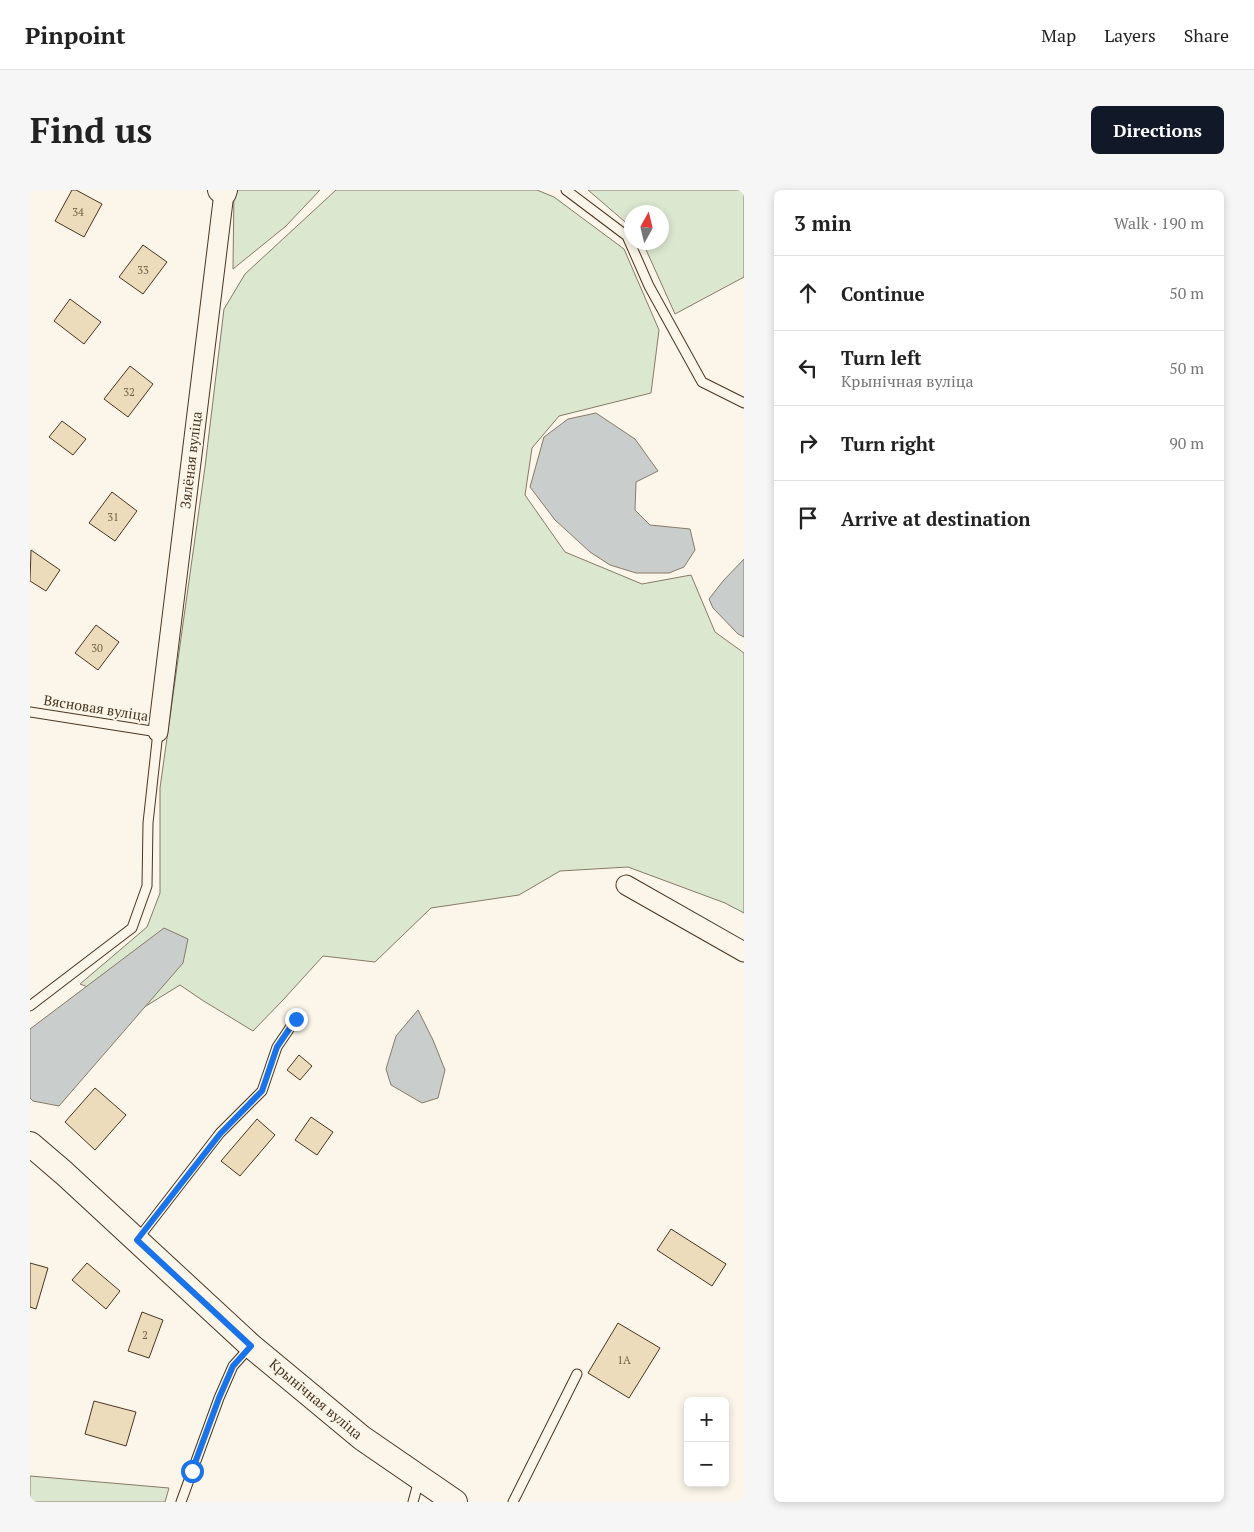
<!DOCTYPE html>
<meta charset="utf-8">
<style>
:root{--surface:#fff;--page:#f6f6f6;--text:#222;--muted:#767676;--line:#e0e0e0;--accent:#111827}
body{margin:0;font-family:"PT Serif",serif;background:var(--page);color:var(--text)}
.controls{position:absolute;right:15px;bottom:15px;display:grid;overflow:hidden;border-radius:8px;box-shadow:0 2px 8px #0003}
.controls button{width:45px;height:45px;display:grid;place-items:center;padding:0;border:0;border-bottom:1px solid var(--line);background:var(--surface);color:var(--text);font:25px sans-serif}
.compass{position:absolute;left:594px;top:15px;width:45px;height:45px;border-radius:50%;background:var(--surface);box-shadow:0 2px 8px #0003;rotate:8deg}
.stop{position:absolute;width:15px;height:15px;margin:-11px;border:4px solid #1a73e8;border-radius:50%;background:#fff}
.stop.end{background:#1a73e8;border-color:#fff;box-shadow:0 1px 5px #0008}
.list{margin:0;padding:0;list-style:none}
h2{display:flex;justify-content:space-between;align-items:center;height:65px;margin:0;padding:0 20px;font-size:21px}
h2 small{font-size:16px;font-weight:400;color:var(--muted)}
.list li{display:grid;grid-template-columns:32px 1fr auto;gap:15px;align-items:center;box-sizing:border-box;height:75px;padding:0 20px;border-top:1px solid var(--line)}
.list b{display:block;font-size:19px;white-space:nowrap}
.list p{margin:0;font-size:16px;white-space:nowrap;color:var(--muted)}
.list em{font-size:16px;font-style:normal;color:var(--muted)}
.icon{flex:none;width:28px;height:28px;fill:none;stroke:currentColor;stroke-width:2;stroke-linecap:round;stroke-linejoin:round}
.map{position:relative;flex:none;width:714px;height:1312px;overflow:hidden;border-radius:8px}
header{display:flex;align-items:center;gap:30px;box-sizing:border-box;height:70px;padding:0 25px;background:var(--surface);border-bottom:1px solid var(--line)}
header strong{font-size:24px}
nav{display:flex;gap:28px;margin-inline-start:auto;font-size:18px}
.intro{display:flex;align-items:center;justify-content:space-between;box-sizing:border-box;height:120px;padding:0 30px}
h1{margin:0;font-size:35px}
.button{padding:12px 22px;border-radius:8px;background:var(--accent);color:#fff;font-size:18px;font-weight:700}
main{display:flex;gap:30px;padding:0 30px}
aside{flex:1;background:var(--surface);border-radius:8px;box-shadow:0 2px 8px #0003}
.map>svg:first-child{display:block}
.green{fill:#dce7d0;stroke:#887966}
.water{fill:#c9cecd;stroke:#887966}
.building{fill:#ecdcbc;stroke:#4a3520}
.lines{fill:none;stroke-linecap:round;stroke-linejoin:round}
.service-casing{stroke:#4a3520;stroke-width:11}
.minor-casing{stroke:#4a3520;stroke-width:21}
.tertiary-casing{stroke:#4a3520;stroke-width:26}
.service{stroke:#fbf6e9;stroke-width:9}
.minor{stroke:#fbf6e9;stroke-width:19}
.tertiary{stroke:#fbf6e9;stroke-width:24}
.route{stroke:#1a73e8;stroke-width:6}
.labels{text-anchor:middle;stroke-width:4;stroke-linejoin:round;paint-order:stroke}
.number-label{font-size:11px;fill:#725f47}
.street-label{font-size:14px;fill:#4a3520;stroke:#fbf6e9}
</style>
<header>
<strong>Pinpoint</strong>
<nav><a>Map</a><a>Layers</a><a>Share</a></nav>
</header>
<div class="intro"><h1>Find us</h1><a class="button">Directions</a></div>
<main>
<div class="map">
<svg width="714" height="1312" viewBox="0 0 714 1312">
<rect width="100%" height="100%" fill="#fbf6e9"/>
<path class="green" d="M204,0H290L256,36L203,79Z
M306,0H507L524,7L594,59L629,140L621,203L529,226L502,258L495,305L535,362L612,394L661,385L685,442L714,463V723L695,713L598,677L530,681L489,705L401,718L345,772L293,766L253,810L223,841L172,810L150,795L95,829L68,801L50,794L117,737L130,703V598L175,277L194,119L215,84Z
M558,0H714V87L645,124L613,53L632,52V22H602L601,37Z
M0,1286L139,1298L135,1312H0Z"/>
<path class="water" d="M566,223L605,249L628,281L606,292L605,320L620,335L660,339L665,360L654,377L639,383H606L580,375L560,362L525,330L500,297L514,247L538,229Z
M714,369V447L708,444L683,418L679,409L693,391Z
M134,738L158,749L153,773L29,916L3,911L0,908V839Z
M388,820L403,850L415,880L408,908L392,913L361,895L356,879L366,846Z"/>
<path class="building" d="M42,0H46L72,14L54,47L25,31Z
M113,55L137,72L113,104L89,87Z
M40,109L71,132L54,154L24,131Z
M100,176L123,194L98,227L74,209Z
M32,231L56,249L43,265L19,247Z
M82,302L107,321L85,351L59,333Z
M1,360L30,380L16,401L0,391Z
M66,435L89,452L68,480L45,463Z
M269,865L282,876L270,890L257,880Z
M65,898L96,925L65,960L35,932Z
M281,927L303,942L287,965L265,950Z
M227,929L245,945L210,986L191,971Z
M641,1039L696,1074L682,1096L627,1060Z
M0,1073L18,1078L6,1119L0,1117Z
M57,1073L90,1101L76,1119L42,1090Z
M112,1122L133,1130L119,1168L98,1161Z
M588,1133L630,1158L599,1208L558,1183Z
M64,1211L106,1222L96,1256L55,1244Z"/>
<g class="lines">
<defs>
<path id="service" d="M536,0L597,46L619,96L672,192L714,213
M0,522L128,542L118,633L117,696L102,738L0,816
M107,1050L190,943L232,901L247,857L266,829
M151,1312L189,1208L203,1176L221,1156
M383,1312L389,1290
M483,1312L547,1184"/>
<path id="minor" d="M128,542L194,3
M596,695L714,762"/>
<path id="tertiary" d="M190,0L194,3L195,0
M0,954L34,983L221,1156L332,1248L425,1312"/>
</defs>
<use href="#service" class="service-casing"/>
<use href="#minor" class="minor-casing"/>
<use href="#tertiary" class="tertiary-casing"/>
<use href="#service" class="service"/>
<use href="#minor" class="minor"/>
<use href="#tertiary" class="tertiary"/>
</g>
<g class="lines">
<path class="route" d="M162,1281L189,1208L203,1176L221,1156L107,1050L190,944L232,901L247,857L266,829"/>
</g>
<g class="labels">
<g class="number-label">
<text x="48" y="26">34</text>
<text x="113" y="84">33</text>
<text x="99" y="206">32</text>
<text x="83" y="331">31</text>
<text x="67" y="462">30</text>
<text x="115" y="1149">2</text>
<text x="594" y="1174">1А</text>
</g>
<g class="street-label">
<text transform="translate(161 270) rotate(-83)" y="5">Зялёная вуліца</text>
<text transform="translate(66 518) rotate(9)" y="5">Вясновая вуліца</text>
<text transform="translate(286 1209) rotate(40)" y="5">Крынічная вуліца</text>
</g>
</g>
</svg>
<div class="controls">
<button>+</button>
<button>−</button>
</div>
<svg class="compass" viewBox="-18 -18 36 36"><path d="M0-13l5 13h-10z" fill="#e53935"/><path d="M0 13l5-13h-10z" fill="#767676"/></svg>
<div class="stop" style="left:162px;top:1281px"></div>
<div class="stop end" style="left:266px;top:829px"></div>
</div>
<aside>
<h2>3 min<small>Walk · 190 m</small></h2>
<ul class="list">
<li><svg class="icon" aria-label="ahead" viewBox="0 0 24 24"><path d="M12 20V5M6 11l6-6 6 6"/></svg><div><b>Continue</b></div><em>50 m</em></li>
<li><svg class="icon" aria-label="left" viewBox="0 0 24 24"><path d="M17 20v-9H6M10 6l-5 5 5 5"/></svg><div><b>Turn left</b><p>Крынічная вуліца</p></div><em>50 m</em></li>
<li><svg class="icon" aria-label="right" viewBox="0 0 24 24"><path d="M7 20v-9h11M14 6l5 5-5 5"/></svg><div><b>Turn right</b></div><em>90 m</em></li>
<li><svg class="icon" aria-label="arrive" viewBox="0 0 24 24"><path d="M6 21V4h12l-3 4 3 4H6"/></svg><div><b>Arrive at destination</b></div></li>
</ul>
</aside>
</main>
